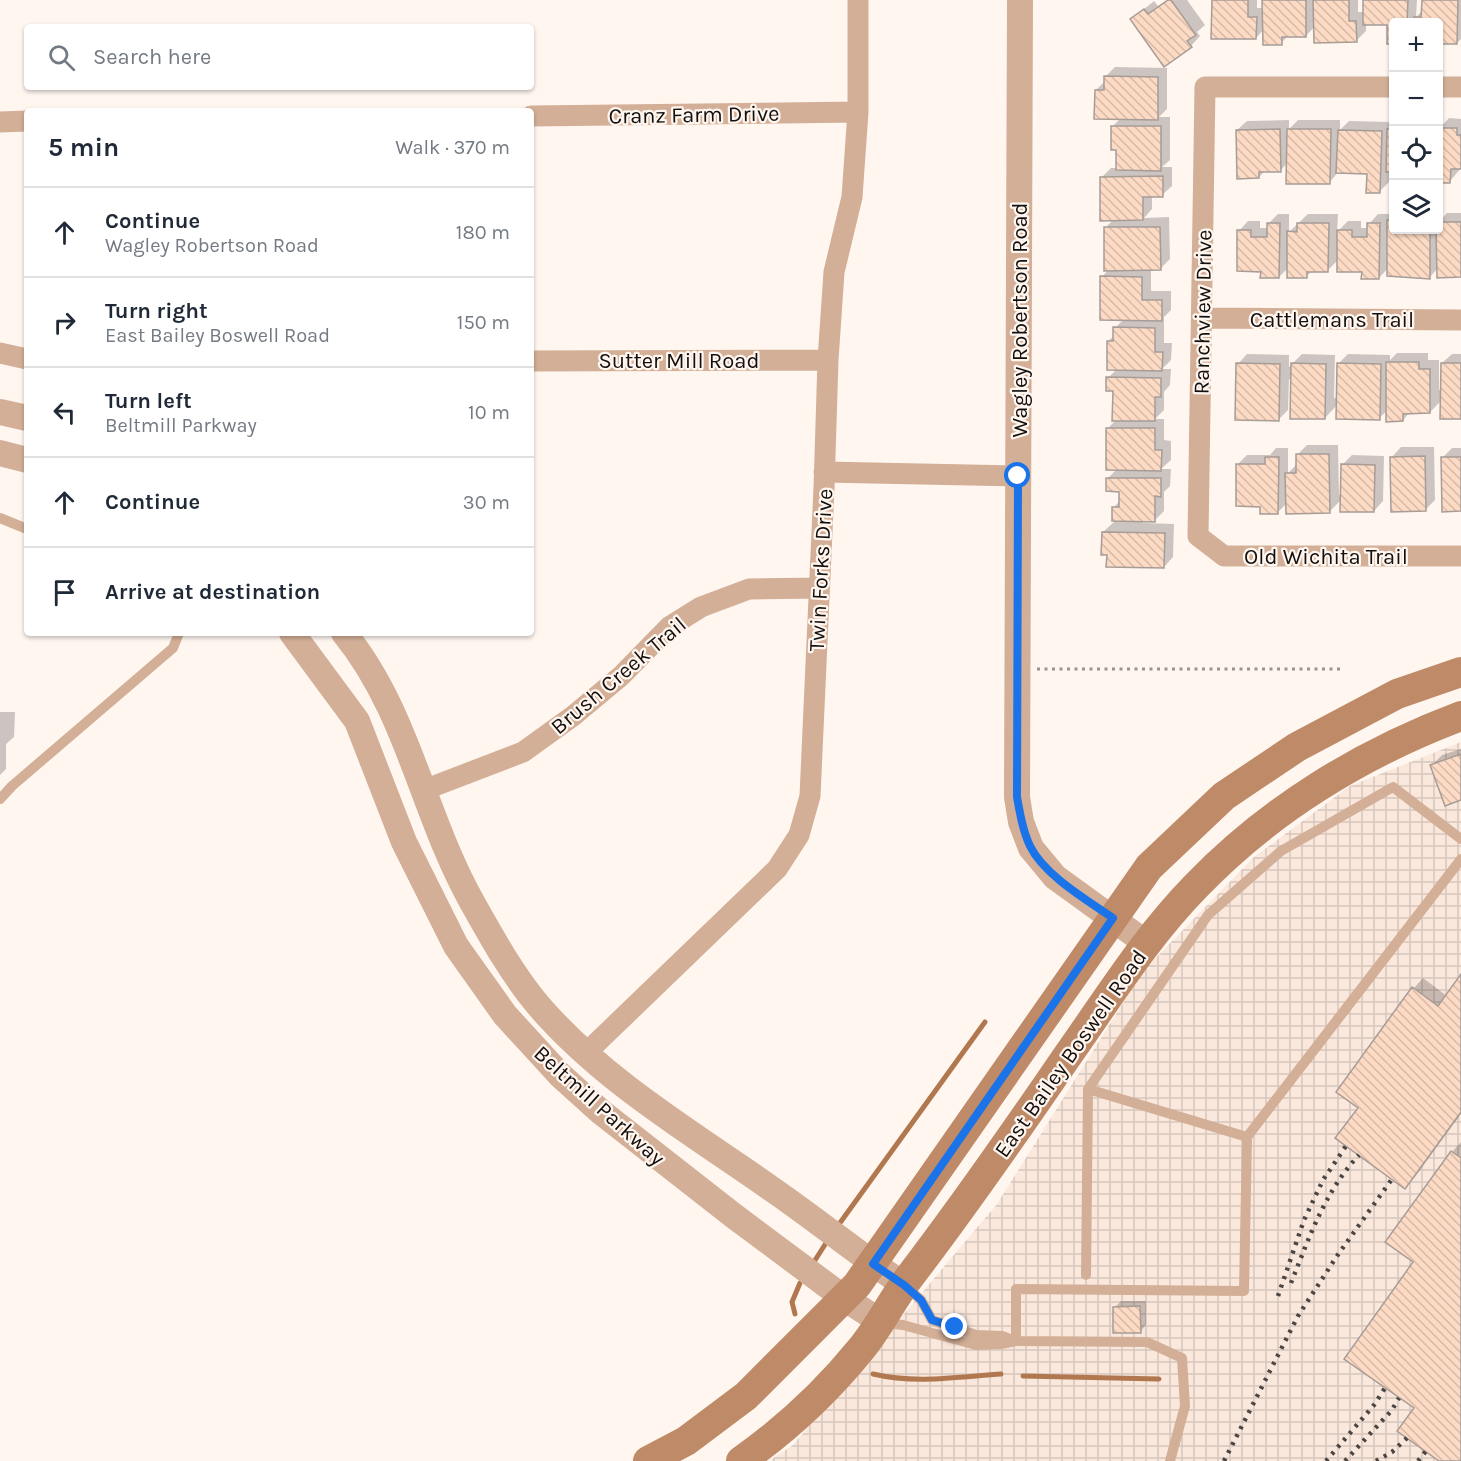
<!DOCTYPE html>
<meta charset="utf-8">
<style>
:root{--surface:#fff;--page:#f2f2f3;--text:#1f2937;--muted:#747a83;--line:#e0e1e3}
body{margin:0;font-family:Karla,sans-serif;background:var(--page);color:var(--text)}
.controls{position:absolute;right:18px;top:18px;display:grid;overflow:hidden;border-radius:6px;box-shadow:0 2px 4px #0004}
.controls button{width:54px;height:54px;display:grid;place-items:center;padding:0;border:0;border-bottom:2px solid var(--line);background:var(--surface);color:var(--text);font:30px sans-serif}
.stop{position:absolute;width:18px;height:18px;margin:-14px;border:4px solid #1a73e8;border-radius:50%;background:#fff}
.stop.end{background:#1a73e8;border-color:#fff;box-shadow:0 2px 6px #0008}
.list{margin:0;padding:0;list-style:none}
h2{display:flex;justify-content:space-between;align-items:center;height:78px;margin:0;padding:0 24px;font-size:26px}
h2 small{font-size:20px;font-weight:400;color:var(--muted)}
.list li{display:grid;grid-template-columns:39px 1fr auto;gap:18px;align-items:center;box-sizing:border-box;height:90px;padding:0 24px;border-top:2px solid var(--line)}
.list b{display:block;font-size:22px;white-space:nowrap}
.list p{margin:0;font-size:20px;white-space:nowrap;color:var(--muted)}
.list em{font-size:20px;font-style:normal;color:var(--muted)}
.icon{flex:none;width:33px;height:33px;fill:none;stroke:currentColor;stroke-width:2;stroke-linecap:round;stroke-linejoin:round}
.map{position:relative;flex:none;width:1461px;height:1461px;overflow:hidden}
.search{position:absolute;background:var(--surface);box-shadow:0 2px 4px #0004;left:24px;top:24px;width:510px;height:66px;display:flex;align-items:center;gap:15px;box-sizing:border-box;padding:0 21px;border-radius:6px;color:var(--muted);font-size:22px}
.panel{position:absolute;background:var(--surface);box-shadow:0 2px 4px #0004;left:24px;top:108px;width:510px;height:528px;border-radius:6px}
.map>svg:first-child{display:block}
.industrial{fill:url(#industrial-grid)}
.shadow{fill:#0003}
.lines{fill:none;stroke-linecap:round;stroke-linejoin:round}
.stream{stroke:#b17850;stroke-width:5}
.building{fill:url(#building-back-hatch);stroke:#a79c96;stroke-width:1.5}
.path{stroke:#99928e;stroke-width:3;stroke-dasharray:3 4.5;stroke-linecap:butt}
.service{stroke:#d3af97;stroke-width:10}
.minor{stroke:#d3af97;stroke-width:21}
.tertiary{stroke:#d3af97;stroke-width:26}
.secondary{stroke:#bf8a67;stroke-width:30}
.rail{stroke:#4b4643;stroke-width:4.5;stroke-dasharray:3 6;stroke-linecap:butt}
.route{stroke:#1a73e8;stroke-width:8}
.labels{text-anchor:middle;stroke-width:4.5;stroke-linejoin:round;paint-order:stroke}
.street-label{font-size:22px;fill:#130f0d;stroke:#fff6f0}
</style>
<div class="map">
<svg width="1461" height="1461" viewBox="0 0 1461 1461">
<defs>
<pattern id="industrial-grid" width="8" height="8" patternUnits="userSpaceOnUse" patternTransform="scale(1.5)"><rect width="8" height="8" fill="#fbe8dd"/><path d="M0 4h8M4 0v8" fill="none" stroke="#d6c6bc"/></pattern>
<pattern id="building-back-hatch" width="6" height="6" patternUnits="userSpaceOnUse" patternTransform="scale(1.5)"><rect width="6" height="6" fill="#fcdac4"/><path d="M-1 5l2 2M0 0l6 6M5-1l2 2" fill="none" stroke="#d7baa7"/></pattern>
</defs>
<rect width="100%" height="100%" fill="#fff6f0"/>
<path class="industrial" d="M1461,742V1461H769L793,1445L997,1204L1143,971L1254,857L1350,786Z"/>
<path class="shadow" d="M1167,0H1187L1205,25L1197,32L1200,36L1191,46L1132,19L1154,1L1158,6Z
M1214,0H1257V8H1264V0H1358V12H1364V0H1417L1416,17L1423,10V0H1461V39L1457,43L1438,22H1394L1366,23V31L1356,41L1315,26L1306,36H1288L1281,43L1264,29L1256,38Z
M1115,67L1167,68V109L1159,117H1170V160L1162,167H1172V186L1162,195H1152V209L1144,218L1169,217L1170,259L1160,269H1151V291H1171V310L1164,317V343H1172L1171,360L1162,369H1171L1170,385L1164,392V410L1155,419H1164V440L1171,441V460L1161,469H1171L1170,486L1164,492V511L1154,521L1143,520V523L1174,524L1173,557L1164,567L1108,553L1103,532L1114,522V507L1121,500V490L1108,478L1117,469L1108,428L1117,419L1114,390L1108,378L1117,369L1108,341L1115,335V328L1124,319L1102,277L1109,269L1105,228L1114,219L1101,178L1111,168H1118V148L1113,126L1121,118L1096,90L1105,81V77Z
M1449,118L1461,119V168L1450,181L1438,169V121H1440V128Z
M1289,120V129L1298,120H1340V130L1349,121L1391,122L1390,127L1394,124V171H1389V182L1379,192L1368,172L1339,171L1329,183L1288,162L1280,171H1265L1259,177L1237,130L1247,121Z
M1438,212L1440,221L1447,213H1461V276L1438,268L1429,278L1388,268L1379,278L1338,260L1327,271L1313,270L1306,277L1289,267L1279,277L1262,270L1239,231L1248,221H1260V228H1268V224L1278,214H1289V232L1308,214H1338L1337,232L1348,221H1361V228H1369V224L1378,214H1389V221L1394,217V230H1438Z
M1397,353H1428V360H1439V390H1442V363L1452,354H1461V418L1442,400L1430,412H1410L1403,420L1388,410L1379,418L1337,405L1325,418L1292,379H1289L1288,410L1279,419L1238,364L1247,354L1289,355V367L1302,354L1335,355L1334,398H1337L1338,364L1348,354L1390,355V360Z
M1307,445H1338L1339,495H1342V465L1352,455L1384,456L1383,501L1374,511L1342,499L1329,512L1287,503L1278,512L1262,505L1238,464L1247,455H1270L1276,448H1288V473L1297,464V455Z
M1401,447H1434L1435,500L1425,510L1392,457Z
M1452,448H1461V510L1442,458Z
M0,712H15L14,737L6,744V769L0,775Z
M1461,749V799L1432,765L1442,755Z
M1461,977V1114L1415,1177L1405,1187L1360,1107L1338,1091L1414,988L1423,978L1447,996Z
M1461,1142V1461H1442L1416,1408V1261L1388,1242L1452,1152Z
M1121,1301H1146V1325L1140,1332L1115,1307Z"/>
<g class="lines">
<path class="stream" d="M837,1227L985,1022
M812,1265L826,1243
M795,1314L792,1302L800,1283
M873,1374C915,1384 958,1377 1001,1374
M1023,1376L1159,1379"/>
</g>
<path class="building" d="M1168,0H1171L1196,35L1187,41L1192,47L1164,67L1130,19L1144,9L1148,14Z
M1212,0H1248V17H1257L1256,39H1211Z
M1262,0H1306V37H1282V45H1263Z
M1313,0H1349V21H1356L1357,42L1314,43Z
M1363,0H1408L1407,22H1394V44H1387V25H1363Z
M1422,0H1458L1457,44H1438V22H1414V17H1421Z
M1104,76L1158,77V120L1094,119L1095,90H1104Z
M1111,126H1161V171L1116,170V150H1111Z
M1438,128H1457V135H1461V169H1451L1450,183H1438Z
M1280,129L1281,172H1259V178L1237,179L1236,130Z
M1287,129H1331L1330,184H1286Z
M1387,129H1394V172H1386Z
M1338,130L1382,131L1380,193H1366L1367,174L1336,173Z
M1163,176V197H1143V220L1100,221V177Z
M1387,220L1394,221V230H1430V279L1387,276Z
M1438,222H1461V277L1437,278L1436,230H1438Z
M1267,223H1280L1279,278H1260L1261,272L1237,271V230H1251V237H1267Z
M1297,223H1329L1328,272H1307V278H1287V231L1297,232Z
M1367,223H1380L1379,279H1361L1362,272H1337V230H1352V237H1367Z
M1104,227H1160L1161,270L1104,271Z
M1100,276L1142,277V300H1162V321L1100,320Z
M1113,327L1155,328V352H1163L1162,371L1107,370V341H1113Z
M1386,362H1419V369H1430V413L1403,414V421L1386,422Z
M1236,363L1280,364L1279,421L1235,420Z
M1291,363L1326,364L1325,419H1290Z
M1337,363L1381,364L1380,420L1336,419Z
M1441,363H1461V419H1440Z
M1106,377L1161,378V397H1155V421H1112L1113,391H1106Z
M1106,428H1155V450H1162L1161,471L1106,470Z
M1296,454H1329L1330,513L1286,514L1285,473H1296Z
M1425,456L1426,511L1391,512L1390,457Z
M1265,457H1279L1278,514H1260V507L1236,506V464H1265Z
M1441,457H1461V511L1442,512Z
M1341,464L1375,465L1374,512H1340Z
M1106,478H1161V497L1155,496V522L1112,521V507H1119V492L1106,491Z
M1102,532L1165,533L1164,568L1106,567L1107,555H1101Z
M1461,754V800L1445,806L1430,765Z
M1461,974V1112L1405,1189L1335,1138L1358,1108L1336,1092L1412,987L1438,1006Z
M1451,1151L1461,1158V1461H1439L1397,1431L1414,1408L1344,1359L1413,1262L1385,1242Z
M1140,1306L1141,1333H1113V1307Z"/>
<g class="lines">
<path class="path" d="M1037,669H1342"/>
<path class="service" d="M0,518L27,529
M0,799L12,786L173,648L179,633
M1088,1089L1247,1137
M1086,1275L1088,1089L1208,915L1281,851L1393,787L1461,839
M905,1286L921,1300L932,1320L976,1335L1002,1336L1015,1341
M884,1323L903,1325L976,1345L1001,1344L1016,1341L1147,1342L1182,1358L1185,1406L1170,1461
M1016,1341V1289L1244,1291L1247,1137L1461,859"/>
<path class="minor" d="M1394,87H1205L1198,536L1224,556H1461
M1438,87H1461
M531,116L858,112
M0,122L27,121
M1203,318L1461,320
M0,353L27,359
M531,361L828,360
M824,472L1018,476
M424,790L523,752L573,716L621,676L669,627L701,607L749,589L819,588
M585,1054L777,869L799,835L810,796L824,488L828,360L834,272L852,197L858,112V0"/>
<path class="tertiary" d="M1020,0L1017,797L1021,822L1031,848L1055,877L1146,943
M0,412L27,418
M0,453L27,460
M292,633L357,721L404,842L456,946L505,1015L560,1075L601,1112L734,1216L844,1298L881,1322
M344,633C408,711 423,815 472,902C491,936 512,974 538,1005C604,1082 694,1134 776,1192C819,1222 860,1255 904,1285"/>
<path class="secondary" d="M648,1461L686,1441L746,1396L857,1285L1149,867L1224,796L1297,747L1397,694L1461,672
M741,1461C785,1430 827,1391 861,1349C879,1327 891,1302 908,1279C964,1206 1016,1131 1068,1055C1109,997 1146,937 1196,886C1269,810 1362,753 1461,716"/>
<path class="rail" d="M1291,1283C1309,1238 1325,1191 1359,1155
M1278,1296L1304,1220L1323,1180L1346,1146
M1224,1461L1298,1316L1337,1256L1392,1179
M1326,1461L1374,1405L1385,1388
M1345,1461L1392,1410L1399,1398
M1376,1461L1392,1452L1407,1438
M1418,1461L1426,1451"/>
</g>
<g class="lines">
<path class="route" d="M955,1327L932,1320L921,1300L904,1285L873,1264L1113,918C1087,900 1044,875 1030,846C1023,831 1020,814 1017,797L1018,476"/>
</g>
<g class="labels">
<g class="street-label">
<text transform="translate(694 114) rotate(-1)" y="8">Cranz Farm Drive</text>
<text transform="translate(1202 312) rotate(-89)" y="8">Ranchview Drive</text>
<text x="1332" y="327">Cattlemans Trail</text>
<text transform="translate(1019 320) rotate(-90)" y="8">Wagley Robertson Road</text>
<text x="679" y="368">Sutter Mill Road</text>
<text x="1326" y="564">Old Wichita Trail</text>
<text transform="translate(820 570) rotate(-87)" y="8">Twin Forks Drive</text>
<text transform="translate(618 675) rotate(-40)" y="8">Brush Creek Trail</text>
<text transform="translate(1070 1053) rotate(-55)" y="8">East Bailey Boswell Road</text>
<text transform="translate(600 1105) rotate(42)" y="8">Beltmill Parkway</text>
</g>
</g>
</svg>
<div class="controls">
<button>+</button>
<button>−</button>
<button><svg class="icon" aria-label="locate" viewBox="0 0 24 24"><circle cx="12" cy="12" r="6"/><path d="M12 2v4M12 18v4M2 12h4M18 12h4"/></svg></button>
<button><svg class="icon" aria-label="layers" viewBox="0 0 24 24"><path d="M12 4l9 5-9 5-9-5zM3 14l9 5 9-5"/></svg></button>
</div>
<div class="stop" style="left:1018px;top:476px"></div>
<div class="stop end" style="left:955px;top:1327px"></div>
<div class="search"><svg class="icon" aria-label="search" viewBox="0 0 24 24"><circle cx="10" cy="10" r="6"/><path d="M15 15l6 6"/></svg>Search here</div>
<section class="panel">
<h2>5 min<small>Walk · 370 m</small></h2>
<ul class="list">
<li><svg class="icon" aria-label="ahead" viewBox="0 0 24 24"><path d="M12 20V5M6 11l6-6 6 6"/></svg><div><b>Continue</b><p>Wagley Robertson Road</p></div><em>180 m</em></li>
<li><svg class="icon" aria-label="right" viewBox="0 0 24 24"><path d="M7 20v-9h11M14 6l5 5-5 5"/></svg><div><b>Turn right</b><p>East Bailey Boswell Road</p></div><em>150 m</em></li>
<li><svg class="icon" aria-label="left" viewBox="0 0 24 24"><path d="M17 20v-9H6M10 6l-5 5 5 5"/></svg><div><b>Turn left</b><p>Beltmill Parkway</p></div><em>10 m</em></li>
<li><svg class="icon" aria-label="ahead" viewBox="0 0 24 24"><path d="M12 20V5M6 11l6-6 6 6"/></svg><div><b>Continue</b></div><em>30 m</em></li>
<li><svg class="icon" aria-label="arrive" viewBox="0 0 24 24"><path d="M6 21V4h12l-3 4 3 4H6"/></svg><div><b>Arrive at destination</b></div></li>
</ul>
</section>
</div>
